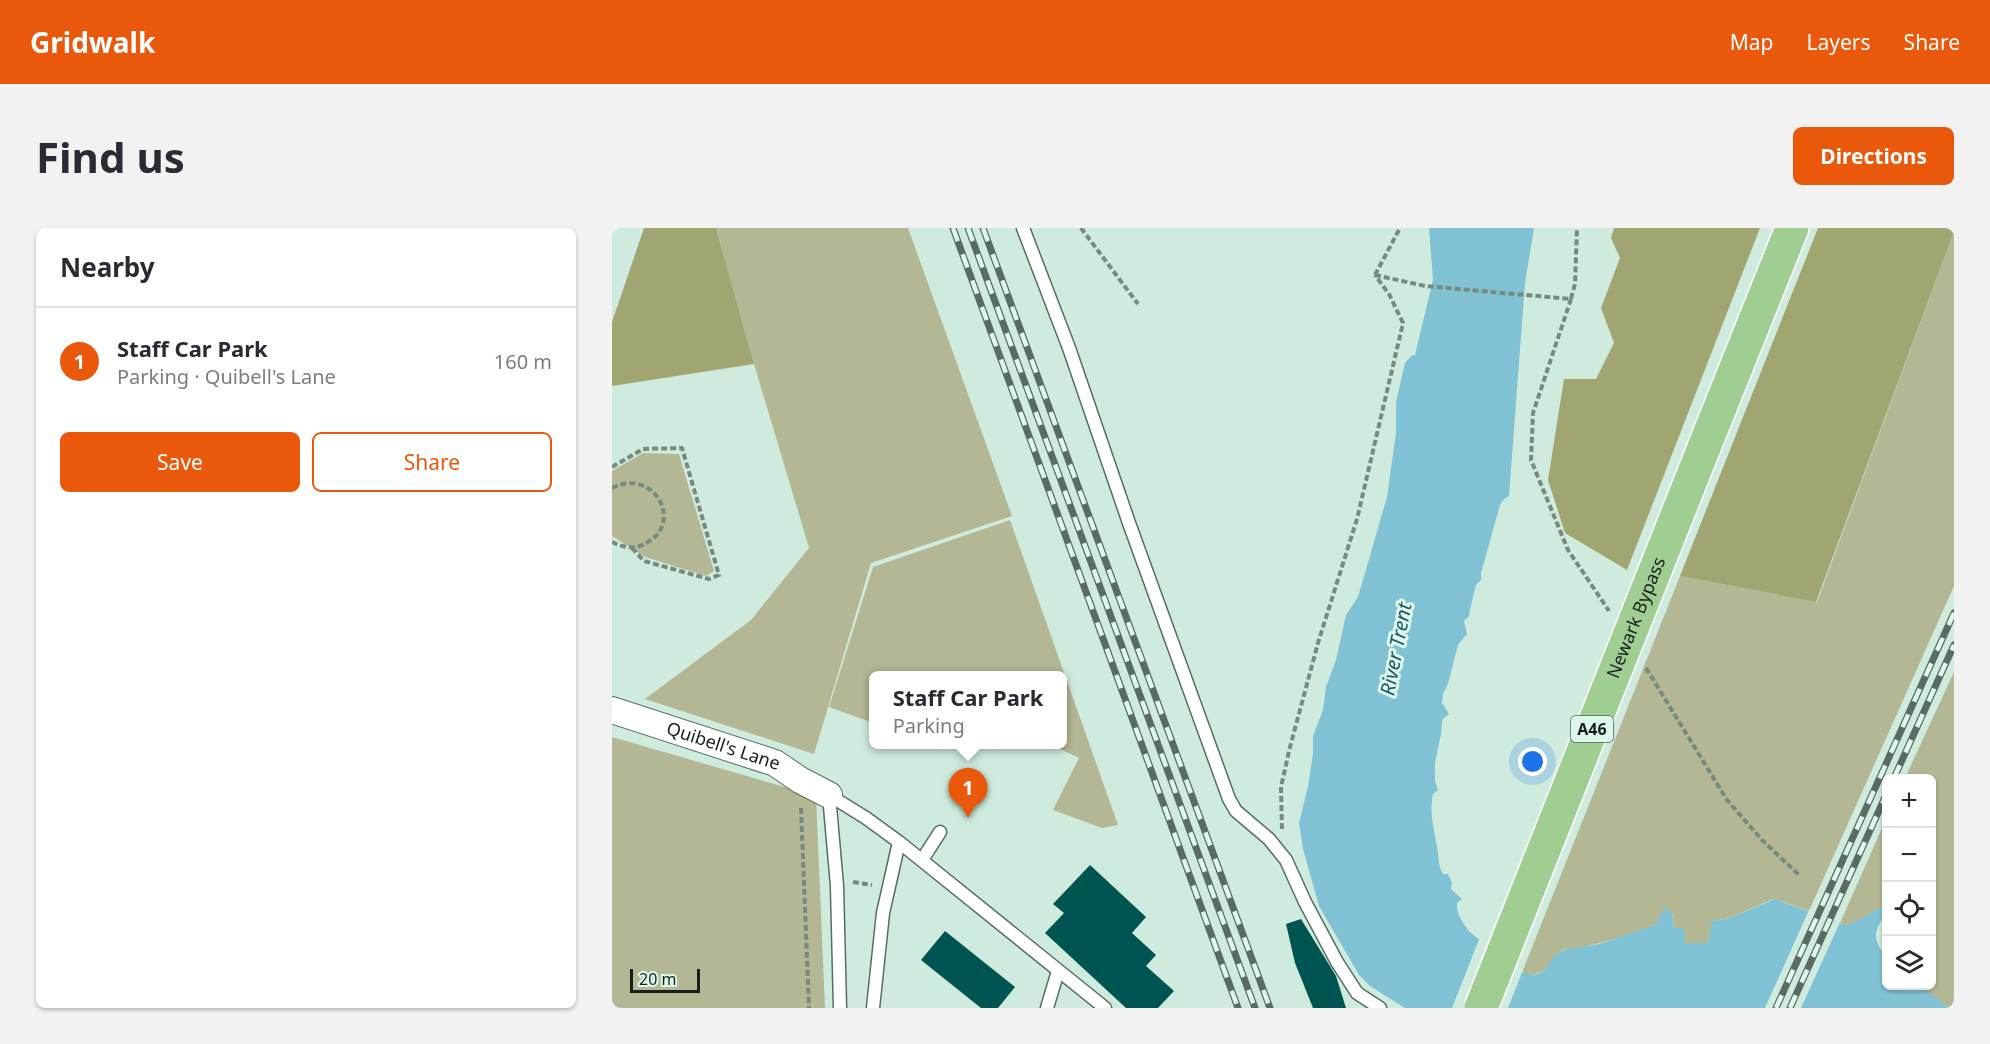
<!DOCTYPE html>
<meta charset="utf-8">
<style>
:root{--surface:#fff;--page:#f2f2f3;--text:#2b2b33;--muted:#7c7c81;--line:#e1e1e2;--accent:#ea580c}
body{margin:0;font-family:"Noto Sans",sans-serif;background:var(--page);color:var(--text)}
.controls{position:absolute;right:18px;bottom:18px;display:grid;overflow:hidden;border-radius:9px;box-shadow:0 2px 4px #0004}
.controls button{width:54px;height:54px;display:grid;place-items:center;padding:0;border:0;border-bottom:2px solid var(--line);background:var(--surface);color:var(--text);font:30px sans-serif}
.scale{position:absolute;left:18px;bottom:15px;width:70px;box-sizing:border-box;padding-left:6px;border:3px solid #17211c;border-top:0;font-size:16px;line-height:21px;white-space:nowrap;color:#17211c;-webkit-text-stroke:4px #dcf8eb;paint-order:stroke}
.you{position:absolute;left:921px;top:534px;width:21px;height:21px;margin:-15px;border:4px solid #fff;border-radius:50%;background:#1a73e8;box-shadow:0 0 0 9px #1a73e833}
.badge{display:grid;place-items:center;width:39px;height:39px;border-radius:50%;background:var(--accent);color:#fff;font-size:20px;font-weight:700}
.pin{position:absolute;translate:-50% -50px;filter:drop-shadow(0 2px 3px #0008)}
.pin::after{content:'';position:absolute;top:32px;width:21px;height:18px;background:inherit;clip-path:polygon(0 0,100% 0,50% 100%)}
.popup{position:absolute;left:257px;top:443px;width:198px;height:78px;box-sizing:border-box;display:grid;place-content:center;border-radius:9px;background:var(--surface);filter:drop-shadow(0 2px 4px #0005);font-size:20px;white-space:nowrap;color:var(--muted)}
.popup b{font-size:22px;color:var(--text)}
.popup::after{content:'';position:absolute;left:50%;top:100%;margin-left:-12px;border:12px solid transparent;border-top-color:var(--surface)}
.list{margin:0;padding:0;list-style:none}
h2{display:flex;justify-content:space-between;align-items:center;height:78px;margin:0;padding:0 24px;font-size:26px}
h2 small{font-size:20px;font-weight:400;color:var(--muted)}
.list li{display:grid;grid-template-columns:39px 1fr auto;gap:18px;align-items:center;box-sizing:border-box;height:108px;padding:0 24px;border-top:2px solid var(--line)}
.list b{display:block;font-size:22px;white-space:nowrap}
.list p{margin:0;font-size:20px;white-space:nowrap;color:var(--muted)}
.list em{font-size:20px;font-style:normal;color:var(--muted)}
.actions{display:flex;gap:12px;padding:18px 24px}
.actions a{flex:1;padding:14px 0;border:2px solid var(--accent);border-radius:9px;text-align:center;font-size:21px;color:var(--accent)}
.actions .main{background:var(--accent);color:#fff}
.icon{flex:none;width:33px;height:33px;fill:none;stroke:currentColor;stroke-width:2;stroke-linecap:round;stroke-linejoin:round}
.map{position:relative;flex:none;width:1342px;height:780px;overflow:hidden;border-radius:9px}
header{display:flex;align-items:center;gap:36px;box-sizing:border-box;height:84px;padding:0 30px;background:var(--accent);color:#fff}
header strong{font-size:28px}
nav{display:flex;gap:33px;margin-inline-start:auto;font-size:21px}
.intro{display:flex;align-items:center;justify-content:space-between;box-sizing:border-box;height:144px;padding:0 36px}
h1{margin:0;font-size:42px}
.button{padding:15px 27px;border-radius:9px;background:var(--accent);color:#fff;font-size:21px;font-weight:700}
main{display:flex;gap:36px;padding:0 36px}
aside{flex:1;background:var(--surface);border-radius:9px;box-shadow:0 2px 4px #0004}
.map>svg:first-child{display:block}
.green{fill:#b3b794}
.forest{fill:#a0a571}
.water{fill:#80c2d4}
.pier{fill:#cfebde}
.building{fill:#005552}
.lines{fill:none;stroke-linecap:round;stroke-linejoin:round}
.lane-casing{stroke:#556e63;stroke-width:15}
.street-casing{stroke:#556e63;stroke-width:28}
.highway-casing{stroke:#fff;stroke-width:36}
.path{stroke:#768a80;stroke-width:4;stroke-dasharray:6 3;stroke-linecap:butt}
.lane{stroke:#fff;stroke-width:12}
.street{stroke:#fff;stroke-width:26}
.highway{stroke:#9fcd92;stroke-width:33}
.rail-casing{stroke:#5a6b63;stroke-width:7}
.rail{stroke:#dcf8eb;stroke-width:4.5;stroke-dasharray:14;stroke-linecap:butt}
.highway-bridge-casing{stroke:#fff;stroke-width:36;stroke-linecap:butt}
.highway-bridge{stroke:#9fcd92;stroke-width:33}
.labels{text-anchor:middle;stroke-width:6;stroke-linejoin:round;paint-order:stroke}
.shield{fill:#dcf8eb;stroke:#52625a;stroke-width:1.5}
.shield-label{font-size:16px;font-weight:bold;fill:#17211c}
.street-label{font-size:18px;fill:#17211c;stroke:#dcf8eb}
.water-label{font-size:20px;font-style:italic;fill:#225866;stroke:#dcf8eb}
</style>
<header>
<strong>Gridwalk</strong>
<nav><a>Map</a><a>Layers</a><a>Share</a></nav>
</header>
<div class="intro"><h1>Find us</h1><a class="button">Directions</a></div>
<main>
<aside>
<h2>Nearby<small></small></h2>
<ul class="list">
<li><span class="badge">1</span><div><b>Staff Car Park</b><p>Parking · Quibell's Lane</p></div><em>160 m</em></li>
</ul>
<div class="actions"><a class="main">Save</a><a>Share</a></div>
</aside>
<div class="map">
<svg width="1342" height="780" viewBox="0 0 1342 780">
<rect width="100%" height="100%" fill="#cfebde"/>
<path class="green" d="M104,0H296L400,288L259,335L202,526L33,471L139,392L197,320L142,136Z
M1342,4V358L1197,683L1163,671L1159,672L1118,690L1101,693L1096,715H1073L1062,700L1060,684L1044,697L1007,710L972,719L951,722C934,736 935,749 909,747L1068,348L1205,374Z
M31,225L67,226L102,343L94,348L33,329L0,308V243Z
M398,292L506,597L490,600L441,582L467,530L440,517L451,516V448H262L261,495L217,479L261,339Z
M1342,444V780H1337L1306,758H1320V550H1293Z
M0,509L204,568L213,780H0Z
M1274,591V677L1240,696L1233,697L1228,695Z"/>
<path class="forest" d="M32,0H104L142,136L0,158V94Z
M1002,0H1148L1015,342L953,305L936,252L952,151H984L1002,115L989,80L1008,30L999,10Z
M1206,0H1342V4L1204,374L1068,348Z"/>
<path class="water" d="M817,0H922L913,55L897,268L892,271L888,277L869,345V352L864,357L857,385L858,387L852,393L855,406L846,417L836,456L831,466L830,475L837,486L831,491L830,494L829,506L823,535V553L826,562L821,566C817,585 822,600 825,619C827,629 826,637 831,646H836L840,655L839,661L850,671L845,675C844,685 851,695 857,703L908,746L909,744C936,754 932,733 950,723C957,719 976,719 986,716C1006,711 1024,702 1044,697L1052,680L1060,684L1062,700H1072L1073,715H1096L1100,693L1118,690L1163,671L1233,697L1240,695L1274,677C1274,689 1265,695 1264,707C1264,719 1273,724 1274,733C1276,741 1274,750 1274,758H1306L1325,770L1337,780H793L758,758L747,747L707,678L691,621L687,595L696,558L701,526V508L711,482L714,459L724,432L734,387L746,369L775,269L784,205V174L793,135L800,127H803L821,52Z"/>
<path class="pier" d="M1198,680L1229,692L1189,780H1153Z
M868,709L907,741L911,742L896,780H840Z"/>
<path class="building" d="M478,637L534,689L520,705L544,727L534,738L562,763L546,780H514L433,705L452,685L441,676Z
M689,691L724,748L734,780H701L683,735L674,696Z
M333,703L403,759L386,780H369L309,732Z"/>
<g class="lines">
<defs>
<path id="lane" d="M411,0L457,120L517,295L617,571L624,583L657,611L674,632L693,674L725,734L745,765L768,780
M217,567L254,590L287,614L493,780
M217,567L225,658L228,780
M310,632L328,604
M261,780L271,685L287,614
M435,780L446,743"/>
<g id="street">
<path id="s1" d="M0,482L163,535L188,552L217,567"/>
</g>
<path id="highway" d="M1091,222L1180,0"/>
</defs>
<use href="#lane" class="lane-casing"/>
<use href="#street" class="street-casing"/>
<use href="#highway" class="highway-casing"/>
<path class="path" d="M469,0L526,76
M763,47L813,58L959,71L963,56L965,0
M763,47L788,0
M959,71L921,185L919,232L956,322L997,383
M0,239L31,221L70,220L107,347L97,351L32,333L20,320
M0,260C41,239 72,293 36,314C24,322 12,320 0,314
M1034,440L1115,572L1150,612L1187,647
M189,580L197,780
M670,601L669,559L678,519L706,415L745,291L791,95L777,66L763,47
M241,654L260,657"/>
<use href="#lane" class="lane"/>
<use href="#street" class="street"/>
<use href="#highway" class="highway"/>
<defs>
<path id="rail" d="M341,0L626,780
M356,0L643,780
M371,0L658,780
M1282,550L1342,417
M1164,780L1342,385
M1178,780L1274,567"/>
</defs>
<use href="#rail" class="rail-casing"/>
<use href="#rail" class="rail"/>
<defs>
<g id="highway-bridge">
<path id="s2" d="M869,780L1091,222"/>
</g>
</defs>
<use href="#highway-bridge" class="highway-bridge-casing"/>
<use href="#highway-bridge" class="highway-bridge"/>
</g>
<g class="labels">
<rect class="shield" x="959" y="488" width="42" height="26" rx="4.5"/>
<g class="shield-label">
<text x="980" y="507">A46</text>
</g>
<g class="street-label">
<text dy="6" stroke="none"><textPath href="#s2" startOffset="420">Newark Bypass</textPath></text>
<text dy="6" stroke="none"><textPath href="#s1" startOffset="117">Quibell's Lane</textPath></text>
</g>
<g class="water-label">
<text transform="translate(784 421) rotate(-79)" y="7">River Trent</text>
</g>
</g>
</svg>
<div class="controls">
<button>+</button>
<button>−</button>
<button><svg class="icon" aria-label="locate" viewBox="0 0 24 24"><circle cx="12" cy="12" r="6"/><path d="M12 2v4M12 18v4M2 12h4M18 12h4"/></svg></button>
<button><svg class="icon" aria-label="layers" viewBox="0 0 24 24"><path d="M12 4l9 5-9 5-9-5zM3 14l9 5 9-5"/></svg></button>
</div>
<div class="scale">20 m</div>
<div class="you"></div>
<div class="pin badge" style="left:356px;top:590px">1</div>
<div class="popup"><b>Staff Car Park</b>Parking</div>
</div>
</main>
